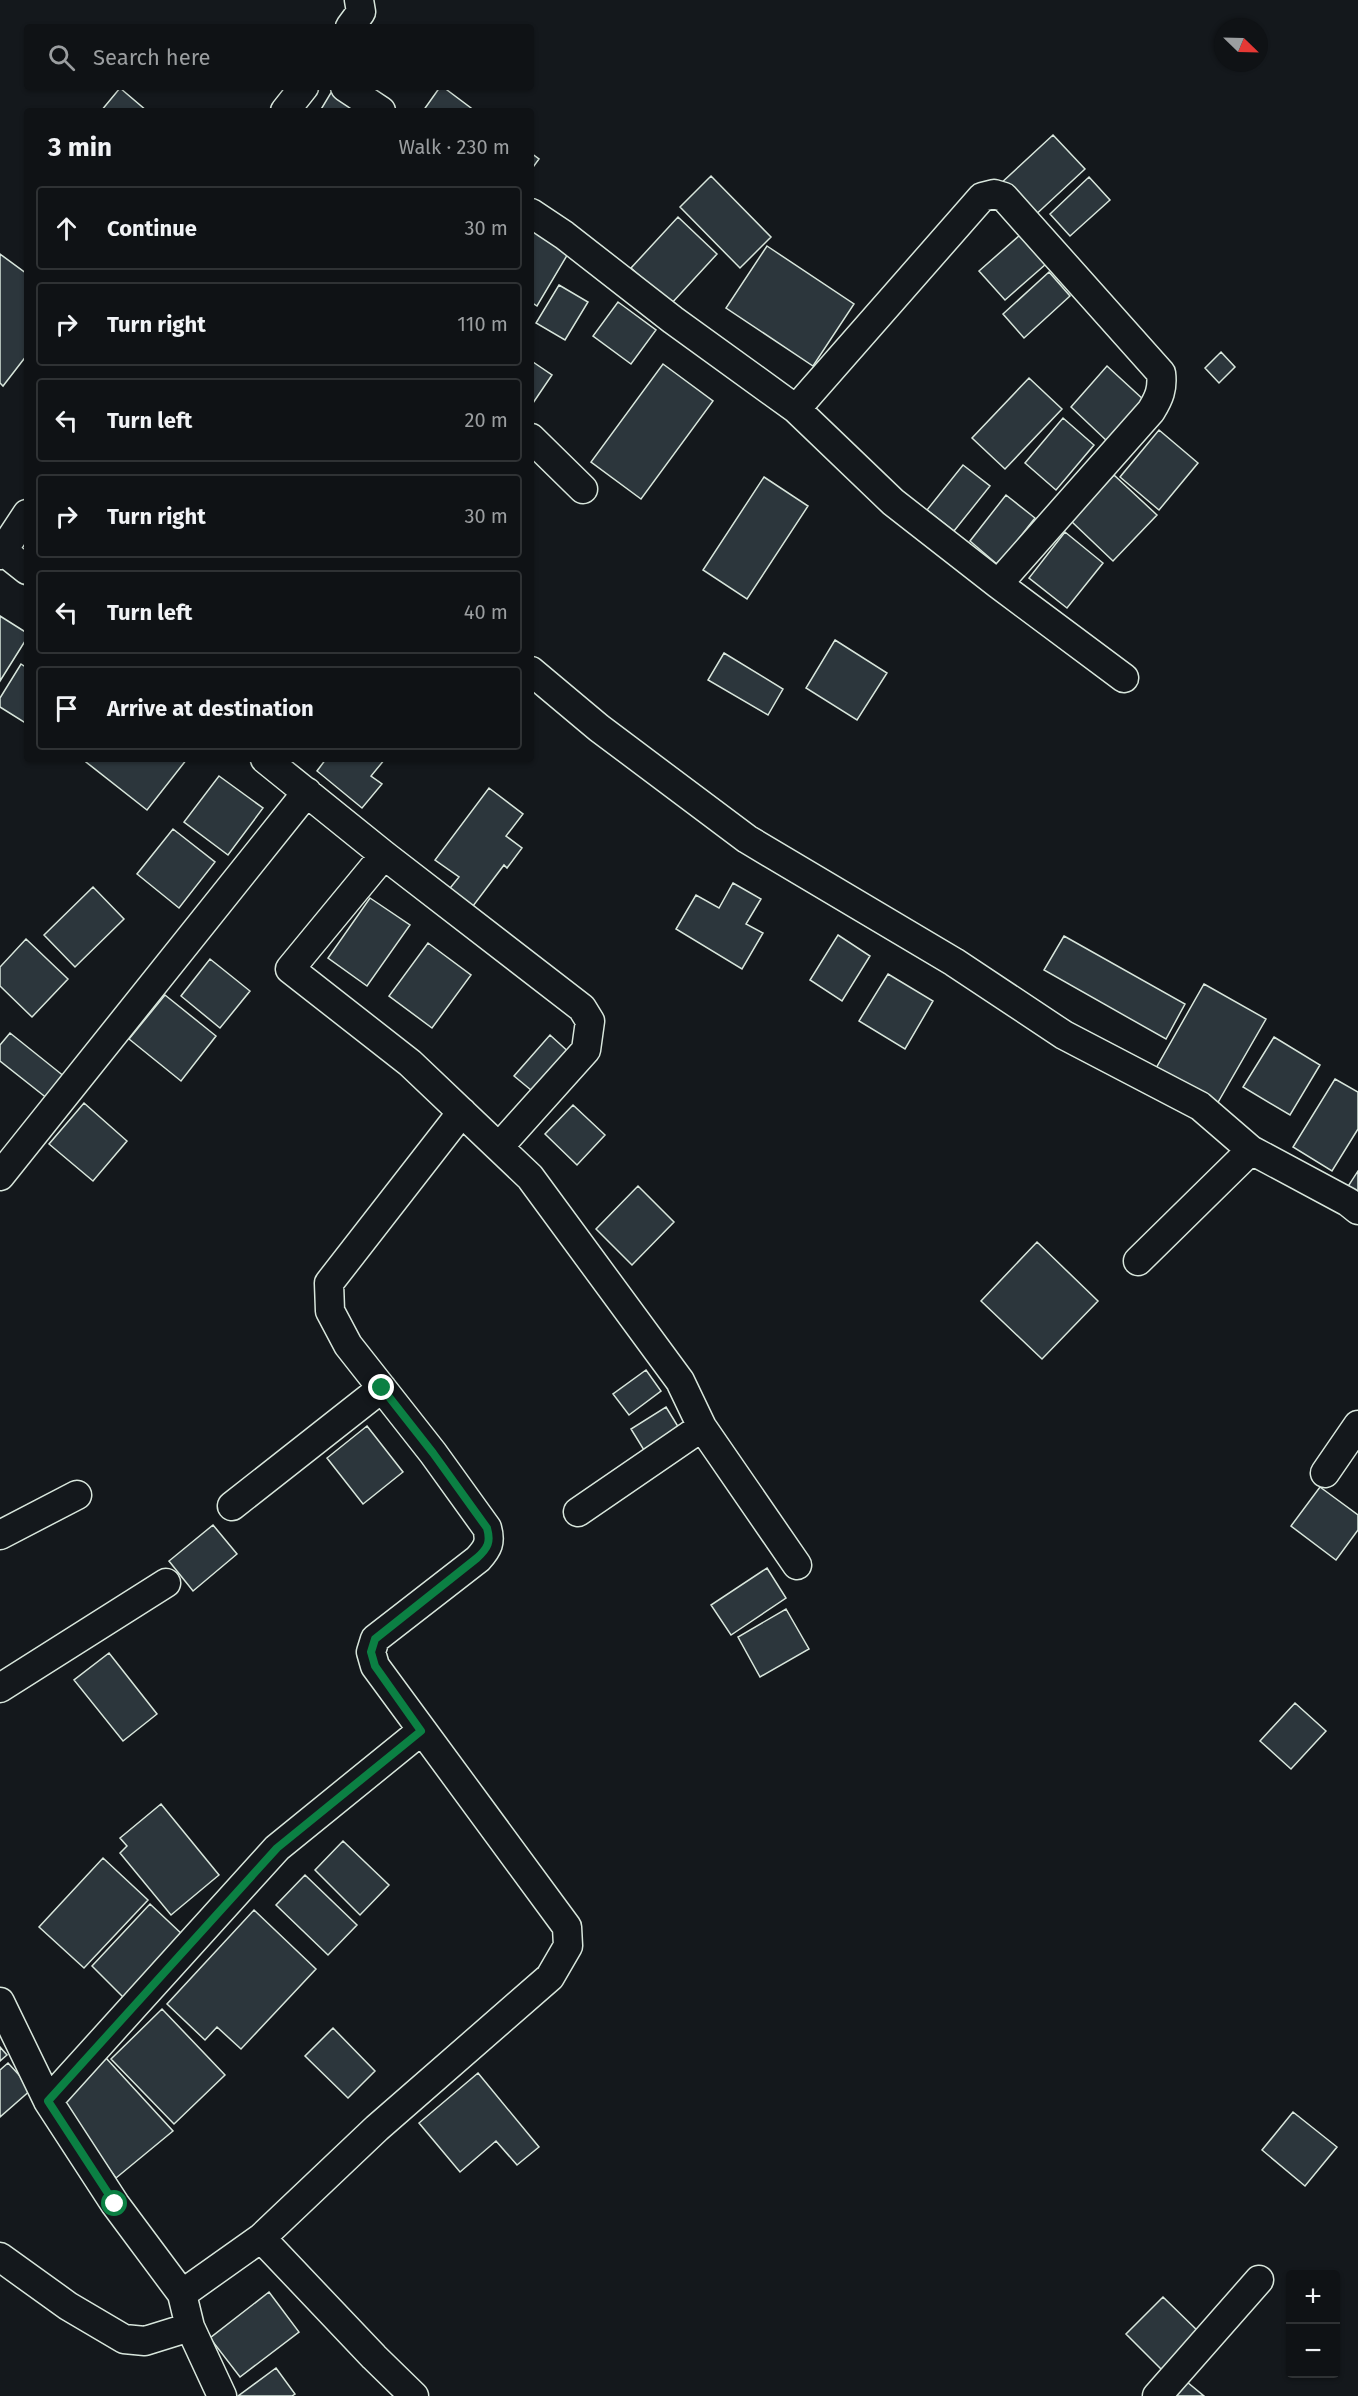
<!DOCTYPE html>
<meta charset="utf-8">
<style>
:root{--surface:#0f1215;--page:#181b1e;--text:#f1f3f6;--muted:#9b9ea0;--line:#2f3234}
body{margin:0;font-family:"Fira Sans",sans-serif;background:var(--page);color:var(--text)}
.controls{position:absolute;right:18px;bottom:18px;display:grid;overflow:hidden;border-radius:6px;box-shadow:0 2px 4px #0004}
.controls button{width:54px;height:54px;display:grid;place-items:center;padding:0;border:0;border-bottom:2px solid var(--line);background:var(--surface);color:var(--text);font:30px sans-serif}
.compass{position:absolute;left:1214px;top:18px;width:54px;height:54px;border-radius:50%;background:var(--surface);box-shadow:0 2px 4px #0004;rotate:113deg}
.stop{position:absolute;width:18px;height:18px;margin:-14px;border:4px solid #0b8043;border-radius:50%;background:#fff}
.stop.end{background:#0b8043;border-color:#fff;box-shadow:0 2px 6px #0008}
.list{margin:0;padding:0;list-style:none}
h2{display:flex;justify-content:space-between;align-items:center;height:78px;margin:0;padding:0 24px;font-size:26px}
h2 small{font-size:20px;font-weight:400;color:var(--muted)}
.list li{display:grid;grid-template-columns:39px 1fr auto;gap:18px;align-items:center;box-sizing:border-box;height:84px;margin:0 12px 12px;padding:0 12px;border:2px solid var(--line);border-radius:6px}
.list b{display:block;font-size:22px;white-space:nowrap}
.list em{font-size:20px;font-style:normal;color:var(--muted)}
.icon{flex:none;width:33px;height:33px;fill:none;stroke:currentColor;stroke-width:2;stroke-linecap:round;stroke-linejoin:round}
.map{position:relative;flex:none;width:1358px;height:2396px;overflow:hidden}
.search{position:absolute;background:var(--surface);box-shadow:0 2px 4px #0004;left:24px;top:24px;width:510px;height:66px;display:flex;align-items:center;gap:15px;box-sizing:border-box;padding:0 21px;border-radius:6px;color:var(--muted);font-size:22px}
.panel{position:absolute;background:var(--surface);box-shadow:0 2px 4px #0004;left:24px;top:108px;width:510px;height:654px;border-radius:6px}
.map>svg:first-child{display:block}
.building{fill:#2c363c;stroke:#d8e6dc;stroke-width:1.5}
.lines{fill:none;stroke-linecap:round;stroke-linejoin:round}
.street-casing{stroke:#d8e6dc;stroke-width:31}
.street{stroke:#14181c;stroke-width:28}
.route{stroke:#0b8043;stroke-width:8}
</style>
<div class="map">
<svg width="1358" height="2396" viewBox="0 0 1358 2396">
<rect width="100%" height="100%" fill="#14181c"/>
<path class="building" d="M440,87H443L475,111H423Z
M120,88L147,111H101Z
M332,91L365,111H320Z
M1053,135L1085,169L1031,219L999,185Z
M531,153L539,159L531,170Z
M711,176L771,237L740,268L680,207Z
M1089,177L1110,200L1070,236L1050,214Z
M678,217L717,254L671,304L631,268Z
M531,229L569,252L537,306L531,302Z
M1020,235L1046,264L1005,300L979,271Z
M767,246L854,304L813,366L726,308Z
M0,254L27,274V355L3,386L0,383Z
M1049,272L1070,296L1024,338L1003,314Z
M559,285L588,302L565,340L536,323Z
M618,302L656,330L631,364L593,336Z
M1221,352L1235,367L1219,383L1205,368Z
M533,362L552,375L533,403L531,401V365Z
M663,364L713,401L641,499L591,462Z
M1107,366L1145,401L1108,442L1071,407Z
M1029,378L1062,409L1005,469L972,438Z
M1063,418L1094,445L1056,490L1025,463Z
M1159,430L1198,463L1159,510L1120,477Z
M963,465L990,486L954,531L927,510Z
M1114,475L1157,515L1113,561L1071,521Z
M764,477L808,506L747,599L703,570Z
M1006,495L1035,518L998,565L970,541Z
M1065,532L1103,563L1067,608L1029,578Z
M0,616L27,633V638L0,681Z
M835,640L887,673L857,720L806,688Z
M724,653L783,689L768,715L708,680Z
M21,664L27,668V724L0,707V698Z
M88,759L165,760L187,759L147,810L86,762Z
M326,759H385L371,776L382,784L362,808L317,771Z
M219,776L263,808L228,855L184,822Z
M489,788L523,814L506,836L522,848L507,868L504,865L470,910L447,892L459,877L435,860Z
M173,829L215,862L179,908L137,874Z
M733,883L761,899L746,924L763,933L742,969L676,929L696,895L719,908Z
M93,887L124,919L75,967L44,935Z
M370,898L410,925L367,986L328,958Z
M838,935L870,956L842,1001L810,980Z
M1064,936L1185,1004L1166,1039L1044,970Z
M26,939L68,979L32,1017L0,986V967Z
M428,943L471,975L432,1028L389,996Z
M210,959L250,991L220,1028L181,996Z
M888,974L933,1001L905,1049L859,1021Z
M1204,984L1266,1019L1217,1104L1155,1070Z
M165,995L216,1036L181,1081L129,1039Z
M10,1033L65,1077L48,1099L0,1061V1045Z
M550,1035L572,1055L537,1095L514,1076Z
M1274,1037L1320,1065L1290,1115L1243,1087Z
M1335,1079L1358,1092V1129L1332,1171L1293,1147Z
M84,1103L127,1141L93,1181L49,1144Z
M573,1105L605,1135L577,1165L545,1134Z
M1358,1171V1204L1343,1194Z
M638,1186L674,1222L632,1265L596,1229Z
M1037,1242L1098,1301L1042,1359L981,1301Z
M646,1370L661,1391L629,1415L613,1394Z
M666,1407L682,1433L647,1455L631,1429Z
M367,1426L403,1472L363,1504L327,1458Z
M1320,1487L1358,1515V1530L1336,1560L1291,1526Z
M213,1525L237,1554L193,1591L169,1561Z
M767,1568L786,1598L731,1635L711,1605Z
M786,1609L809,1649L760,1677L738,1637Z
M109,1653L157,1714L123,1741L74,1680Z
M1295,1703L1326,1731L1291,1769L1260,1741Z
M161,1804L219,1875L171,1915L120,1853L127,1846L120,1838Z
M343,1841L389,1885L360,1915L315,1870Z
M103,1858L148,1900L84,1968L39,1927Z
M305,1875L357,1925L328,1955L276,1905Z
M150,1904L184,1936L124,1998L92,1966Z
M254,1910L316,1969L241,2049L217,2027L205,2040L167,2004Z
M162,2009L225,2075L174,2124L111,2059Z
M333,2028L375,2071L348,2098L305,2056Z
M0,2047L7,2055L0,2061Z
M106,2058L173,2131L116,2178L60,2102Z
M8,2063L32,2089L0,2117V2070Z
M478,2073L539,2147L517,2165L496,2141L460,2172L419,2123Z
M1293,2112L1337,2147L1305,2186L1262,2150Z
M269,2292L299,2332L240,2377L210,2338Z
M1163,2297L1202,2335L1165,2373L1126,2334Z
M276,2368L295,2394L292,2396H238Z
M1187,2382L1204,2396H1175Z"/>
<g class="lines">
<defs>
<path id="street" d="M350,27L361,12L359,0
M345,87L381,111
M285,111L304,87
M531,213L564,235L673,320L796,409L893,502L998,584L1124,678
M796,409L982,197L994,194L1004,197L1161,373C1163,389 1159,398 1151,411L998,584
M531,438L583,489
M3,551L27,570
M0,555L27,514
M531,671L599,728L747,839L954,962L1064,1035L1200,1106L1251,1150L1348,1202L1358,1210
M265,759L384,855L582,1008L590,1021L586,1050L499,1147
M384,855L290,969L410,1063L530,1177L680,1381L702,1427L797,1565
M0,1176L307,792
M1138,1261L1251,1150
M1325,1473L1358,1425
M232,1506L382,1388
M578,1512L702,1427
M0,1535L77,1495
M0,1688L166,1583
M0,2002L48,2101L115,2204L182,2294L190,2327L222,2396
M48,2101L277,1848L421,1731
M261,2238L374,2357L414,2396
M0,2257L68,2306L124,2339L145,2341L190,2327
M182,2294L261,2238L377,2128L550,1977L568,1946L567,1927L375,1666L371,1652L375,1639L478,1559C488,1548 491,1542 487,1528L433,1453L348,1345L330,1311L329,1283L462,1112
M1157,2396L1259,2280"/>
</defs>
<use href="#street" class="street-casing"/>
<use href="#street" class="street"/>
</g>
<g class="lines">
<path class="route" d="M115,2204L48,2101L277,1848L421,1731L375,1666L371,1652L375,1639L477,1558C488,1548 491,1542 487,1528L433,1453L382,1388"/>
</g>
</svg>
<div class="controls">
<button>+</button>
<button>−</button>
</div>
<svg class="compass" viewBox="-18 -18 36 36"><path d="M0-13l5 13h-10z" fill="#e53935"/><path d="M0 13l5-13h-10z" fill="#9b9ea0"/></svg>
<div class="stop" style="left:115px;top:2204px"></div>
<div class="stop end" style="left:382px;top:1388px"></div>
<div class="search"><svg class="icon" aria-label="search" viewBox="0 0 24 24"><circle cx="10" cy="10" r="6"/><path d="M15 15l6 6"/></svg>Search here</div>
<section class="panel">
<h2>3 min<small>Walk · 230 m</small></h2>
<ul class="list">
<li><svg class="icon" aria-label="ahead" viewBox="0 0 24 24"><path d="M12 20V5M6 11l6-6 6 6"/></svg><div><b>Continue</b></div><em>30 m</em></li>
<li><svg class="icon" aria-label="right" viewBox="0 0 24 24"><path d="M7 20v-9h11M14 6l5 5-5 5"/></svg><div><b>Turn right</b></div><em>110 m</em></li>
<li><svg class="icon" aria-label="left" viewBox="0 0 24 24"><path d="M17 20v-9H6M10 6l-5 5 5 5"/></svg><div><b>Turn left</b></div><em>20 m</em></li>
<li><svg class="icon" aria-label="right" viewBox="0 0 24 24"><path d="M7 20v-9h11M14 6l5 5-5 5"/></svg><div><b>Turn right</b></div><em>30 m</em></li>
<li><svg class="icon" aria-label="left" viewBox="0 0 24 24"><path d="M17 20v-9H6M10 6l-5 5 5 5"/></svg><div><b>Turn left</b></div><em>40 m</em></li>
<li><svg class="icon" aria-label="arrive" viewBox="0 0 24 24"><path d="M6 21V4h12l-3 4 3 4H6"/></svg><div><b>Arrive at destination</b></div></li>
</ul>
</section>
</div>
